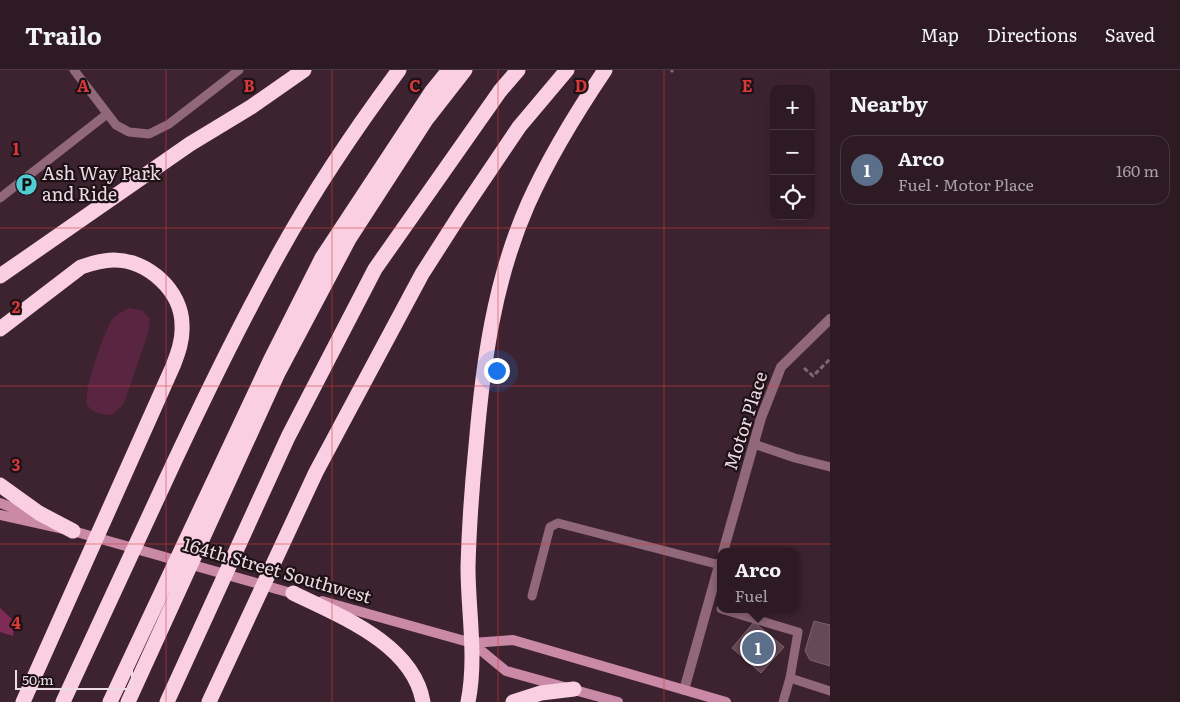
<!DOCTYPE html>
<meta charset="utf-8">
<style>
:root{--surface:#2e1a23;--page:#3a2730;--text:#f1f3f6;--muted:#a7a1a6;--line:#493841;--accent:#d93025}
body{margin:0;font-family:Literata,serif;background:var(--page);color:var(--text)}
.controls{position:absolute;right:15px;top:15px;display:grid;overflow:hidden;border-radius:10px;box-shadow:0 5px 20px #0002}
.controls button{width:45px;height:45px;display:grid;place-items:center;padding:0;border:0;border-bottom:1px solid var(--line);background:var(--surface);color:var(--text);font:25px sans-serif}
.scale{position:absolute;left:15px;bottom:12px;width:118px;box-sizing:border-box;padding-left:5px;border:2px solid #eddbe3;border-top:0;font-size:14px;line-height:18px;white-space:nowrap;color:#eddbe3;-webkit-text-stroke:4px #1d1116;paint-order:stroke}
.you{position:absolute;left:496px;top:300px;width:18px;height:18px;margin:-12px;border:4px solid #fff;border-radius:50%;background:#1a73e8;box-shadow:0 0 0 8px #1a73e833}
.badge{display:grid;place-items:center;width:32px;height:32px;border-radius:50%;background:var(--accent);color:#fff;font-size:16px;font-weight:700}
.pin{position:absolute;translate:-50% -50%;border:2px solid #fff;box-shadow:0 1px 5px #0006}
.popup{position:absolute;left:717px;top:478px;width:82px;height:65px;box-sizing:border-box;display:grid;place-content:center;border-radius:10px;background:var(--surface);filter:drop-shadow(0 1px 4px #0005);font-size:16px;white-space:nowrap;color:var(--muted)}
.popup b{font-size:19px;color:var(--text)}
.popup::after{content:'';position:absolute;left:50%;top:100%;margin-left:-10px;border:10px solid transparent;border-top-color:var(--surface)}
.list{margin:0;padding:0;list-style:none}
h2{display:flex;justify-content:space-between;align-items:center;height:65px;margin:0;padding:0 20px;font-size:21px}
h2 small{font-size:16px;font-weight:400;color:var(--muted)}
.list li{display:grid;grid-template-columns:32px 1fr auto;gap:15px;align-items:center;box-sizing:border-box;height:70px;margin:0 10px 10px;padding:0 10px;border:1px solid var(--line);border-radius:15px}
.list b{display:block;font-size:19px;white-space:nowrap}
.list p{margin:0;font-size:16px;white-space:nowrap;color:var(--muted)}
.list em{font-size:16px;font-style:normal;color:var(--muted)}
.icon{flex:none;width:28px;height:28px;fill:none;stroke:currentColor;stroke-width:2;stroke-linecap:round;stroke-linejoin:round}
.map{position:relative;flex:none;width:830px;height:632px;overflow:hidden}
header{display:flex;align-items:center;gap:30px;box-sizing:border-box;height:70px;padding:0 25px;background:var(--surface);border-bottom:1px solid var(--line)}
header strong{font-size:24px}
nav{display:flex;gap:28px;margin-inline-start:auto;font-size:18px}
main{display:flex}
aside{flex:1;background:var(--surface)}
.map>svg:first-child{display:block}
.green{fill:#5a2540}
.water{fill:#802a58}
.building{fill:#664956;stroke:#7e606d}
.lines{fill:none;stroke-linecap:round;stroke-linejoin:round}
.path{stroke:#806973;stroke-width:3;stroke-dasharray:5 2.5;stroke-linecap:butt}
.service{stroke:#91687a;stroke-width:9}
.minor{stroke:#91687a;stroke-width:10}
.secondary{stroke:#ca89a7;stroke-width:10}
.motorway{stroke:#f9cfe1;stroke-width:15}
.grid{fill:none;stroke:#d83a3b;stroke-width:1;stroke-opacity:0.55}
.labels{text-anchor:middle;stroke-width:4.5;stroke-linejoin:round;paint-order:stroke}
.poi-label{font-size:18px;fill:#eddbe3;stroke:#1d1116;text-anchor:start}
.street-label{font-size:18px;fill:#eddbe3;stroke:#1d1116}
.grid-label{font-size:16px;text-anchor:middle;font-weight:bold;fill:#d83a3b;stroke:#1d1116;stroke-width:4.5;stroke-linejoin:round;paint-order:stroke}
</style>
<header>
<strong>Trailo</strong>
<nav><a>Map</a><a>Directions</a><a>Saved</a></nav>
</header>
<main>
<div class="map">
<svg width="830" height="632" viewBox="0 0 830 632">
<rect width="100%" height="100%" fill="#3d232f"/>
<path class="green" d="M129,238L143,241L150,249L148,264L123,335L112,345C103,344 93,344 88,336C81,325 105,259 113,248C116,244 124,241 129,238Z"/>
<path class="water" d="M0,538L15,552L13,566L0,562Z"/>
<path class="building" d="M814,551L830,555V596L810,590L805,581Z
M754,552L784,577L761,603L732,578Z"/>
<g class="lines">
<path class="path" d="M671,2L673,0
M804,298L813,306L830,289"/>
<path class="service" d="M74,0L116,55L129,62L149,64L169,54L239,0
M0,128L107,44
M754,374L795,388L830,397
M532,526L550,457L558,453L720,495
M721,539L798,562L790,608L830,621
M783,632L790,608"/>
<path class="minor" d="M723,482L761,348L781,297L830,249
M684,620L720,492"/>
<path class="secondary" d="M0,433L37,447
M0,445L73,461L298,525
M322,531L472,573L513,570L726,632
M472,573L506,601L618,632"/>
<path class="motorway" d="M0,206L190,74L251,37L304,0
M0,259L81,197C92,193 103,190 114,190C148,190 182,221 182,255C183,270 178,283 173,296L23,632
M0,415L39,443L73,461
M293,523C340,546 413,574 423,632
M63,632C96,560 129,488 163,416C200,336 238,257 281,180C316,117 356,58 399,0
M110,632L270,291L322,188L432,21L449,0
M128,632L278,303L349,169L426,50L465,0
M167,632L288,367L375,199L500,21L518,0
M209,632L316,402L422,204L461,143L519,57L567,0
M468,632C477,587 468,542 468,497C469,457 472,416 476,376C483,293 494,211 528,134C549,87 576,43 605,0
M513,632L541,623L574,619"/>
</g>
<path class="grid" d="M166,0V632M332,0V632M498,0V632M664,0V632M0,158H830M0,316H830M0,474H830"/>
<defs>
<symbol id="parking-disc" viewBox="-11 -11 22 22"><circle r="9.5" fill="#51ccd3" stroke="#1d1116"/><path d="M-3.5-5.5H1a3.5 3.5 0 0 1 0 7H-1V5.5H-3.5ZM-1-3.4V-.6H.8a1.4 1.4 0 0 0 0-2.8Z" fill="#111"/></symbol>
</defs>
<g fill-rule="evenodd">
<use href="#parking-disc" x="14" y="102" width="25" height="25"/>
</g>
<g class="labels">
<g class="poi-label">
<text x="42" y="110">Ash Way Park<tspan x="42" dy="21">and Ride</tspan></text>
</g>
<g class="street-label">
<text transform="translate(746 351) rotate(-72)" y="6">Motor Place</text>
<text transform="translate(277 501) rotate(16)" y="6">164th Street Southwest</text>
</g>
</g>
<g class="grid-label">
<text x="83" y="22">A</text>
<text x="249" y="22">B</text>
<text x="415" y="22">C</text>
<text x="581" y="22">D</text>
<text x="747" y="22">E</text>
<text x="16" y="85">1</text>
<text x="16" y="243">2</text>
<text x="16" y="401">3</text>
<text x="16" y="559">4</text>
</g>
</svg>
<div class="controls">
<button>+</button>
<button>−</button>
<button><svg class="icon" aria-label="locate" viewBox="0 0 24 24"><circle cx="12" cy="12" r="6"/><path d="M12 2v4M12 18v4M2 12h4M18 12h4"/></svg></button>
</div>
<div class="scale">50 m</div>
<div class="you"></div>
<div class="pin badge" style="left:758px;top:578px;background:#5c6f8a">1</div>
<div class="popup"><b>Arco</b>Fuel</div>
</div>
<aside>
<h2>Nearby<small></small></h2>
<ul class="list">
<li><span class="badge" style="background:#5c6f8a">1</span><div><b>Arco</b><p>Fuel · Motor Place</p></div><em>160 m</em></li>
</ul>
</aside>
</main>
